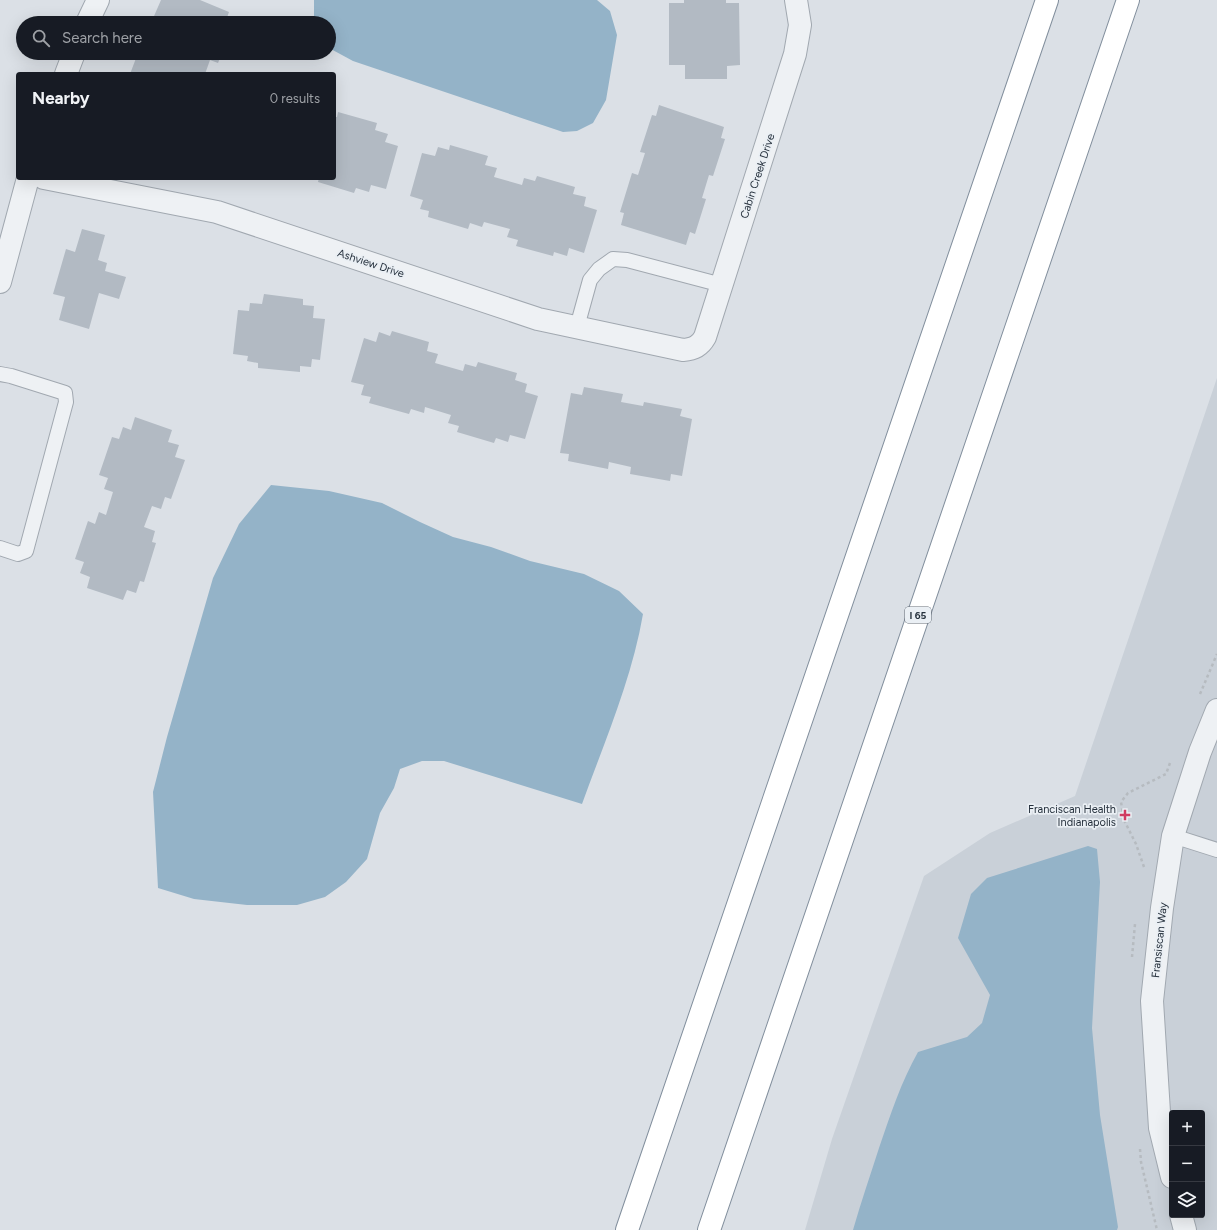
<!DOCTYPE html>
<meta charset="utf-8">
<style>
:root{--surface:#171b24;--page:#242831;--text:#f1f3f6;--muted:#9ea1a6;--line:#363941}
body{margin:0;font-family:Figtree,sans-serif;background:var(--page);color:var(--text)}
.controls{position:absolute;right:12px;bottom:12px;display:grid;overflow:hidden;border-radius:4px;box-shadow:0 4px 16px #0002}
.controls button{width:36px;height:36px;display:grid;place-items:center;padding:0;border:0;border-bottom:1px solid var(--line);background:var(--surface);color:var(--text);font:20px sans-serif}
.list{margin:0;padding:0;list-style:none}
h2{display:flex;justify-content:space-between;align-items:center;height:52px;margin:0;padding:0 16px;font-size:17px}
h2 small{font-size:13px;font-weight:400;color:var(--muted)}
.icon{flex:none;width:22px;height:22px;fill:none;stroke:currentColor;stroke-width:2;stroke-linecap:round;stroke-linejoin:round}
.map{position:relative;flex:none;width:1217px;height:1230px;overflow:hidden}
.search{position:absolute;background:var(--surface);box-shadow:0 4px 16px #0002;left:16px;top:16px;width:320px;height:44px;display:flex;align-items:center;gap:10px;box-sizing:border-box;padding:0 14px;border-radius:22px;color:var(--muted);font-size:15px}
.panel{position:absolute;background:var(--surface);box-shadow:0 4px 16px #0002;left:16px;top:72px;width:320px;height:108px;border-radius:4px}
.map>svg:first-child{display:block}
.built{fill:#c9d0d8;fill-rule:evenodd}
.water{fill:#94b3c8}
.building{fill:#b2bac3}
.lines{fill:none;stroke-linecap:round;stroke-linejoin:round}
.lane-casing{stroke:#a1a8b0;stroke-width:16}
.street-casing{stroke:#a1a8b0;stroke-width:24}
.highway-casing{stroke:#828f9d;stroke-width:24}
.path{stroke:#b6bbc0;stroke-width:2.5;stroke-dasharray:3 3;stroke-linecap:butt}
.lane{stroke:#eef1f4;stroke-width:14}
.street{stroke:#eef1f4;stroke-width:22}
.highway{stroke:#fff;stroke-width:22}
.poi-dot{fill:#d03b61;stroke:#eaeff4;stroke-width:1.5}
.labels{text-anchor:middle;stroke-width:3.5;stroke-linejoin:round;paint-order:stroke}
.shield{fill:#eaeff4;stroke:#606973;stroke-width:1}
.shield-label{font-size:10px;font-weight:bold;fill:#25303c}
.street-label{font-size:11px;fill:#25303c;stroke:#eaeff4}
.poi-label{font-size:11px;fill:#25303c;stroke:#eaeff4;text-anchor:end}
</style>
<div class="map">
<svg width="1217" height="1230" viewBox="0 0 1217 1230">
<rect width="100%" height="100%" fill="#dbe0e6"/>
<path class="built" d="M1217,378V1230H805L832,1139L924,876L990,833L1075,796ZM1172,1113H1202V1215H1172Z"/>
<path class="water" d="M314,0H597L610,11L617,35L606,100L593,123L577,131L563,132L353,61L329,48V23H314Z
M271,485L329,491L382,503L420,522L453,537L491,547L530,561L584,574L619,591L643,614C632,679 604,743 582,804L444,761H422L400,769L394,788L380,813L367,859L346,882L325,897L297,905H247L194,899L158,888L153,792L167,737L213,578L239,524Z
M1088,846L1097,849L1100,882L1092,1028L1100,1115L1118,1227L1117,1230H853C861,1202 870,1176 879,1148C890,1116 901,1082 918,1052L967,1037L982,1023L990,995L958,938L971,894L987,878Z"/>
<path class="building" d="M161,0H200L229,12L225,23H151Z
M684,0H726V3H739L740,65L727,66V79H685V65H669V3H684Z
M138,53L145,56L146,53H222L218,63L210,60L205,74H130Z
M659,105L724,127L721,138L725,139L713,176L709,175L702,198L706,199L695,234L690,232L686,245L621,225L624,213L620,212L632,173L638,175L645,153L640,152L652,115L656,116Z
M338,112L377,123L375,130L388,134L385,142L398,146L386,189L371,185L369,192L356,188L354,193L318,182L319,178H334V117H337Z
M450,145L488,156L485,165L497,168L494,177L522,185L524,178L535,181L537,176L575,187L573,194L586,197L584,206L597,210L584,253L569,248L567,256L554,252L553,256L516,246L518,240L507,237L510,229L484,222L482,227L470,223L468,229L428,217L429,211L420,209L423,200L410,196L422,153L435,156L438,147L449,150Z
M82,229L105,235L98,260L107,263L105,271L126,277L119,299L99,293L89,329L59,320L65,297L53,294L66,249L75,252Z
M264,294L303,299V305L314,306L313,318L325,319L320,360L312,359L311,367L300,366V372L258,368V363L247,361L248,356L233,354L238,310L249,311L250,303L262,304Z
M392,331L429,342L427,351L438,354L435,363L463,371L465,364L476,367L478,362L517,373L515,380L527,384L525,392L538,396L525,439L510,435L508,442L496,438L494,443L457,432L459,426L448,423L451,415L425,407L424,413L411,409L409,414L369,403L371,397L361,395L364,385L351,382L364,338L376,342L379,332L390,336Z
M584,387L623,394L621,402L643,406L644,402L682,409L680,416L692,419L682,476L671,474L670,481L630,474L631,467L609,462L608,469L568,461L569,454L560,453L571,393L582,395Z
M135,417L172,430L168,442L179,445L175,457L185,460L171,499L165,497L161,509L152,506L144,527L155,531L152,542L156,543L144,582L140,581L136,593L127,590L123,600L87,588L90,577L80,573L84,562L75,559L88,521L95,524L99,512L106,515L113,492L104,489L108,478L99,475L112,437L119,439L123,427L131,430Z"/>
<g class="lines">
<defs>
<path id="lane" d="M577,327L590,280L599,269L613,259L627,260L722,285
M0,374L11,376L65,393L66,402L26,551L18,554L0,548
M1173,836L1217,850"/>
<path id="street" d="M87,23L98,0
M66,74L74,53
M44,178L217,212L538,319L683,350C694,349 700,346 705,337L795,54L800,25L796,0
M0,282L28,178
M1172,1177L1160,1128L1152,1001L1162,908L1173,836L1200,752L1217,710
M1181,1215L1185,1230"/>
<path id="highway" d="M627,1230L1047,0
M709,1230L1128,0"/>
</defs>
<use href="#lane" class="lane-casing"/>
<use href="#street" class="street-casing"/>
<use href="#highway" class="highway-casing"/>
<path class="path" d="M1200,694L1217,654
M1144,867L1136,844L1124,820L1121,802L1128,793L1166,774L1170,763
M1132,957L1135,924
M1140,1149L1141,1162L1157,1230"/>
<use href="#lane" class="lane"/>
<use href="#street" class="street"/>
<use href="#highway" class="highway"/>
</g>
<path class="poi-dot" d="M1123 809h4v4h4v4h-4v4h-4v-4h-4v-4h4z"/>
<g class="labels">
<rect class="shield" x="905" y="607" width="26" height="16" rx="3"/>
<g class="shield-label">
<text x="918" y="619">I 65</text>
</g>
<g class="street-label">
<text transform="translate(757 176) rotate(-72)" y="4">Cabin Creek Drive</text>
<text transform="translate(371 263) rotate(18)" y="4">Ashview Drive</text>
<text transform="translate(1159 940) rotate(-84)" y="4">Fransiscan Way</text>
</g>
<g class="poi-label">
<text x="1116" y="813">Franciscan Health<tspan x="1116" dy="13">Indianapolis</tspan></text>
</g>
</g>
</svg>
<div class="controls">
<button>+</button>
<button>−</button>
<button><svg class="icon" aria-label="layers" viewBox="0 0 24 24"><path d="M12 4l9 5-9 5-9-5zM3 14l9 5 9-5"/></svg></button>
</div>
<div class="search"><svg class="icon" aria-label="search" viewBox="0 0 24 24"><circle cx="10" cy="10" r="6"/><path d="M15 15l6 6"/></svg>Search here</div>
<section class="panel">
<h2>Nearby<small>0 results</small></h2>
<ul class="list">
</ul>
</section>
</div>
